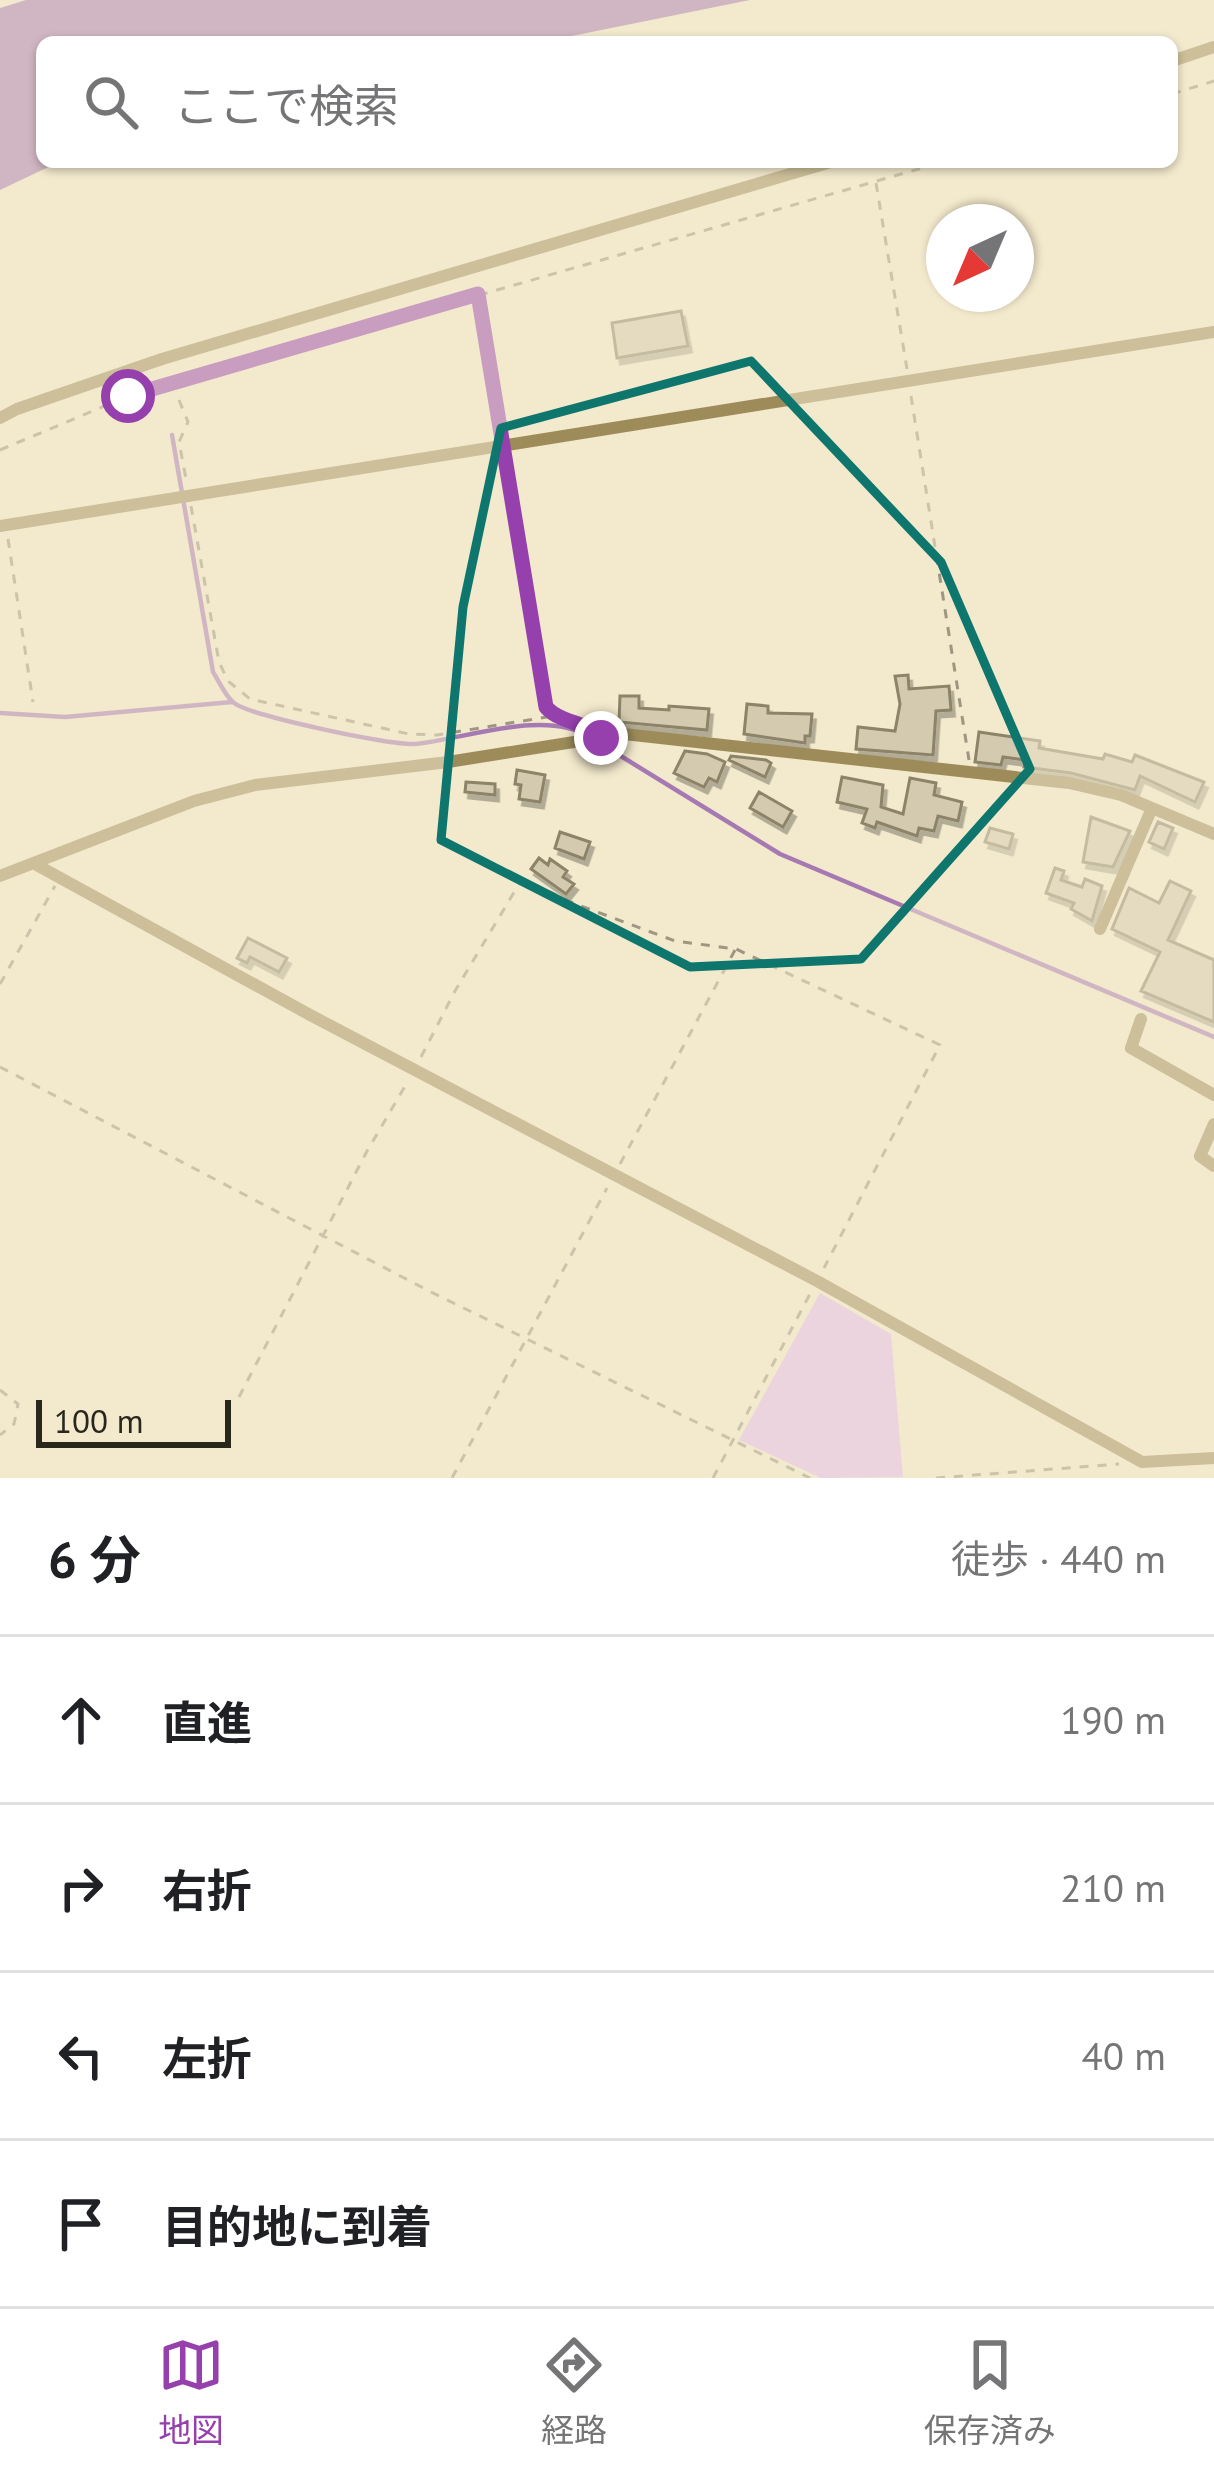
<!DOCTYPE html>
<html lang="ja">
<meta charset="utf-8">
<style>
:root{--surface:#fff;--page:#f2f2f2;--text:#202124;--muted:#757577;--line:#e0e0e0;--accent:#9640ad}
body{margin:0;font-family:"PT Sans","Noto Sans JP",sans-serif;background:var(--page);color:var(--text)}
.compass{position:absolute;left:926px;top:204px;width:108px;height:108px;border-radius:50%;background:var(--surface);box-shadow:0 3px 9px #0004;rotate:224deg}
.scale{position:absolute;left:36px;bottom:30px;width:195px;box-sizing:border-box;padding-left:12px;border:6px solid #29261b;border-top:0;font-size:33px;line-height:42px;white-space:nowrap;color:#29261b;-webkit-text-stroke:9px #f3e9cd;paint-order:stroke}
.stop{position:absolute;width:36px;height:36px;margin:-27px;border:9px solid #9640ad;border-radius:50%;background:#fff}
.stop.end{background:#9640ad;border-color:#fff;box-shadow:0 3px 12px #0008}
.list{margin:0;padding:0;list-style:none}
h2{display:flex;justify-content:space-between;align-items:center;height:156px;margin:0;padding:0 48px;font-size:51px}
h2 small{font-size:39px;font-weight:400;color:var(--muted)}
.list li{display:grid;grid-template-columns:78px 1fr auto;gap:36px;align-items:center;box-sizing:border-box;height:168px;padding:0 48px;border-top:3px solid var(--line)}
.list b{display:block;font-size:45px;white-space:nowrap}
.list em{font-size:39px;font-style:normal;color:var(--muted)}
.icon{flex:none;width:66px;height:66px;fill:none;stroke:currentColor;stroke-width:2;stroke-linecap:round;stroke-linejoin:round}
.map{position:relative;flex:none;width:1214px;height:1478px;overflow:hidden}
.search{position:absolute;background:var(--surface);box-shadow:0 3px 9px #0004;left:36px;right:36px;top:36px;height:132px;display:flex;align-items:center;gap:30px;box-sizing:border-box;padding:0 42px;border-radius:18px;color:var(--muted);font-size:45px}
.sheet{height:828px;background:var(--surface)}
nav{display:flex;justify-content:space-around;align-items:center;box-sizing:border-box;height:168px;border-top:3px solid var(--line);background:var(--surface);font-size:33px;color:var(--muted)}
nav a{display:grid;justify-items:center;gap:6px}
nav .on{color:var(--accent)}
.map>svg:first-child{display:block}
.green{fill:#e3baef}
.water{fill:#a679b3}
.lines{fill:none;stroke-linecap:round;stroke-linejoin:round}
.stream{stroke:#a679b3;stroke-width:4.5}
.building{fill:#d4caaf;stroke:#8c8369;stroke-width:3;filter:url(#shadow)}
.path{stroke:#9d9681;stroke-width:3;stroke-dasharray:9 9;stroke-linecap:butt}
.street{stroke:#9d8c5a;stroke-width:12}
.route{stroke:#9640ad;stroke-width:15}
.marked{fill:none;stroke:#0f766e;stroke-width:9;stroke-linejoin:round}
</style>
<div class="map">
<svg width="1214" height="1478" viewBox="0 0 1214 1478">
<defs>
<filter id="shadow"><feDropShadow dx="3.5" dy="6" stdDeviation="0" flood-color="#0004"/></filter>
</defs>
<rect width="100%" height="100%" fill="#f3e9cd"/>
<path class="green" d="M820,1293L891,1334L903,1477L821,1478L739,1440Z"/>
<path class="water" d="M26,0H750L542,42H42V162H59L0,190V8Z"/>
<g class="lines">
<path class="stream" d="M172,435L213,672C219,681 225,696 234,703C251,716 392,746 415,744C465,739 544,709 588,736
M0,713L65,717L232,702
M598,742L780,854L1214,1037"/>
</g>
<path class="building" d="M681,311L688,346L617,358L612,323Z
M908,675L909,689L949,686L951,710L936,711L933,755L856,749L858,727L895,731L900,704L895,676Z
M620,696H639V708L669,710V706L709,709L707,730L619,722Z
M747,704L768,706V713L812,714L810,736H805V743L744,734Z
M979,732L1040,741L1039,748L1103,759L1105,754L1132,762L1135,755L1204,782L1195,802L1140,776L1135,790L1071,773L1024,767L1025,760L1003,757L1001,765L975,762Z
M685,751L707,754L725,762L717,782L709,778L704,787L674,773Z
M731,756L766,760L771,763L765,777L729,760Z
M517,770L545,775L540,802L519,799L521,785L515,784Z
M842,777L883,785L881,807L903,814L910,778L936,783L934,795L962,802L958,821L938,816L934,831L919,828L917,836L877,822L875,828L862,823L867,809L837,802Z
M466,782L495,784V795L465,792Z
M759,792L792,811L783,827L750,808Z
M1091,817L1130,831L1113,867L1083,862Z
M1158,822L1173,828L1164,849L1149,842Z
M990,828L1013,834L1009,849L985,842Z
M560,832L590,842L584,859L555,848Z
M539,858L548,865L550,859L567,871L563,877L574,884L566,894L531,869Z
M1055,868L1064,871L1061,880L1082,887L1085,879L1102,886L1092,921L1071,909L1074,903L1046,893Z
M1170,881L1191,891L1168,940L1214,960V1022L1141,991L1160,952L1112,929L1129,888L1159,903Z
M248,938L287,958L279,972L250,957L247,963L237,958Z"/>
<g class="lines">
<path class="path" d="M1172,94L1214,81
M876,183L907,369
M479,295L502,433
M911,396L969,760
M179,400L188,422L179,442L187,484
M0,450L128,396L943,162
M507,461L546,707L553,716L593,727
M191,506L219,662L228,681L250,699L409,734L437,735L553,716
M8,539L33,702
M0,984L55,886
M421,1057L455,991L522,879L573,903L675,941L736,949L940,1045L824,1268
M0,1067L429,1291L810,1478
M620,1164L735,950
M0,1390L18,1404L14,1424L0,1435
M239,1397L366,1153L408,1081
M452,1478L607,1188
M713,1478L811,1292
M936,1478L1119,1464"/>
<path class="street" d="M1172,61L1214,47
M0,418L17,409L162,359L831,162
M0,526L1214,332
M33,863L312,1016L817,1281L1142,1462L1214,1458
M0,876L194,801L255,785L448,762L624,734L1069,783L1121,795L1214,834
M1100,929L1152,808
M1141,1019L1131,1048L1214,1095
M1214,1124L1200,1156L1214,1166"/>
</g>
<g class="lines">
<path class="route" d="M128,396L478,294L546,707C558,722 591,725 610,737L601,738"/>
</g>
<path d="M0 0H1214V1478H0ZM751,361L941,562L1030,769L861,959L690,967L441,840L463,607L501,428Z" fill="#f3e9cd" fill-opacity=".55" fill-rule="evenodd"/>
<path class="marked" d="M751,361L941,562L1030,769L861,959L690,967L441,840L463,607L501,428Z"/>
</svg>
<svg class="compass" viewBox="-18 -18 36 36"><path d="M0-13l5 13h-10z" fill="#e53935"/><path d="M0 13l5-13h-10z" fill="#757577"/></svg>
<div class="scale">100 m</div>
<div class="stop" style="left:128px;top:396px"></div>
<div class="stop end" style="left:601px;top:738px"></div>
<div class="search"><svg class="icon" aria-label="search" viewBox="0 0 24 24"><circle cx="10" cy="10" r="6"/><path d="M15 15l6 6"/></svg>ここで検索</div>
</div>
<section class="sheet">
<h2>6 分<small>徒歩 · 440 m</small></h2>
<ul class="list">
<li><svg class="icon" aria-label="ahead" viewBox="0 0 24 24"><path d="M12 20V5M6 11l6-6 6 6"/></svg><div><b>直進</b></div><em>190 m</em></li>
<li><svg class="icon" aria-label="right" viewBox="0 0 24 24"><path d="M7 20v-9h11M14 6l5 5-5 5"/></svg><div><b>右折</b></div><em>210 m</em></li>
<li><svg class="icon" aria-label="left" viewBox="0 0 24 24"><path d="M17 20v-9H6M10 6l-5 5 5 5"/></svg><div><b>左折</b></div><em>40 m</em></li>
<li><svg class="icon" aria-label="arrive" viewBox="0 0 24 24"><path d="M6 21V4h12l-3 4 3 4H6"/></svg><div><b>目的地に到着</b></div></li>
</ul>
</section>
<nav>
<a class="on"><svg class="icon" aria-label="map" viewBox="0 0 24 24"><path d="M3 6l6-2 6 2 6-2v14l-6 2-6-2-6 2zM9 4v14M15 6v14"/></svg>地図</a>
<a><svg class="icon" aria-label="directions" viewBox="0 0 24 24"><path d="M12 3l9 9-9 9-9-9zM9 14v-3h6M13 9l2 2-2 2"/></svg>経路</a>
<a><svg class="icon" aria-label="saved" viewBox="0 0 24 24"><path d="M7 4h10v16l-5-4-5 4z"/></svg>保存済み</a>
</nav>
